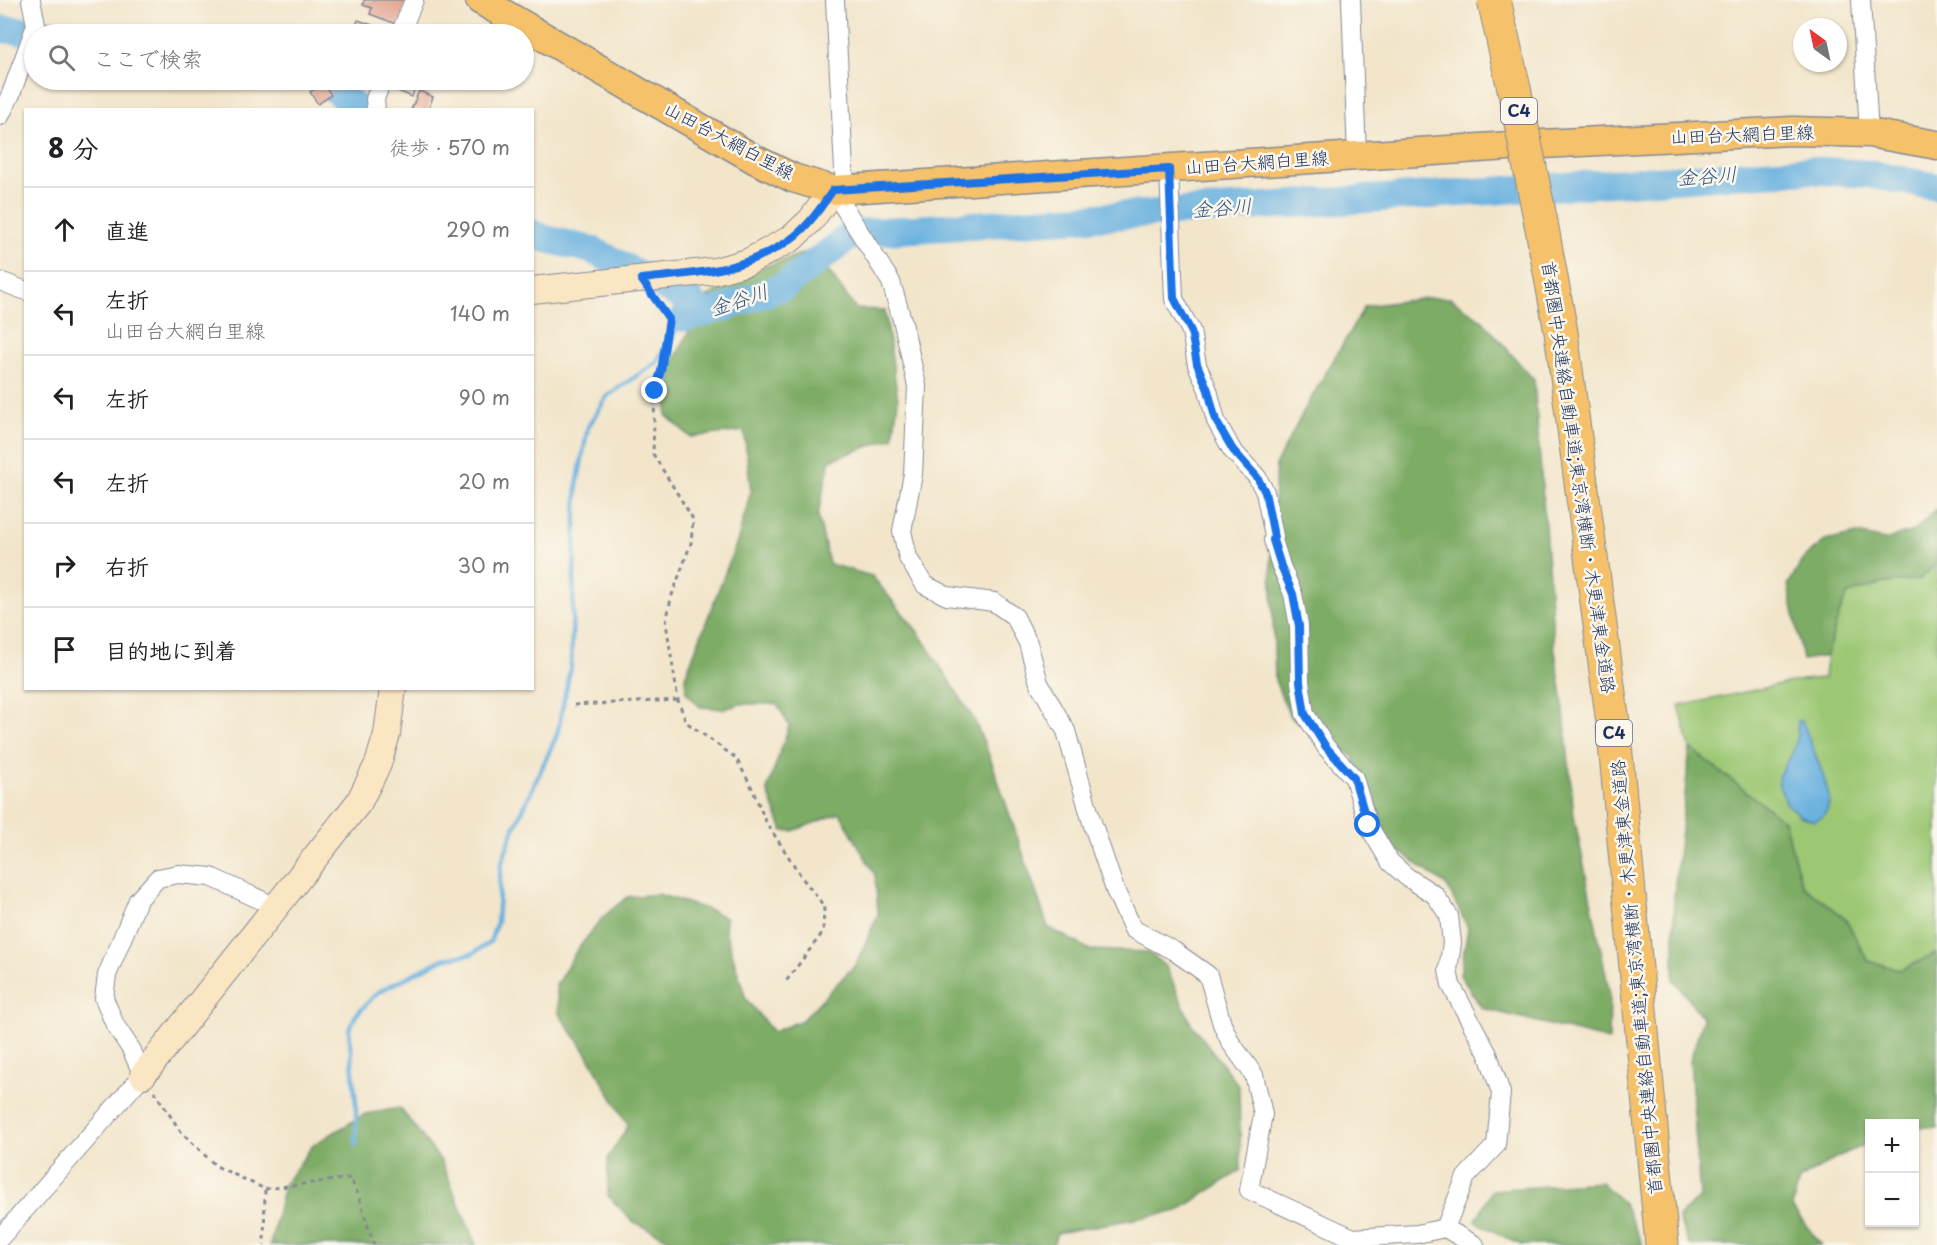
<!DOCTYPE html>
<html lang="ja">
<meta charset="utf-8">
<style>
:root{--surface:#fff;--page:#f6f6f6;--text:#202124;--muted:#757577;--line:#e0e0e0}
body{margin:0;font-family:"Playpen Sans","Klee One",sans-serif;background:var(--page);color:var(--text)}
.controls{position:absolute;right:18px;bottom:18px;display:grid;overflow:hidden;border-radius:0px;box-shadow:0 2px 4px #0004}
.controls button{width:54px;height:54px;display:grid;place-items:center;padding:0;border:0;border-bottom:2px solid var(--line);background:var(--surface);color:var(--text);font:30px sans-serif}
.compass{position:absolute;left:1793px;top:18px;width:54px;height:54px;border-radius:50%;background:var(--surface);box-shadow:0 2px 4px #0004;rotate:327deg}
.stop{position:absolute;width:18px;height:18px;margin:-14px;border:4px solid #1a73e8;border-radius:50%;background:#fff}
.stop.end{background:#1a73e8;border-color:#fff;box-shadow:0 2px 6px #0008}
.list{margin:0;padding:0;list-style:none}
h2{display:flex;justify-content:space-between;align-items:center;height:78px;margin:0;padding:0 24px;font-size:26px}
h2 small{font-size:20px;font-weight:400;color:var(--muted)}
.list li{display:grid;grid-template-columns:39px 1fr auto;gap:18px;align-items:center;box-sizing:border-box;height:84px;padding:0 24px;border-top:2px solid var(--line)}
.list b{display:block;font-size:22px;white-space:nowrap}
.list p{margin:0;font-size:20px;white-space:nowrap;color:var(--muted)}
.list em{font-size:20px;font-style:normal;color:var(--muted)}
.icon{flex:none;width:33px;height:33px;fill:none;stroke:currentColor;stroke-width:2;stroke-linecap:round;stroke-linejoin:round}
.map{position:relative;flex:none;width:1937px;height:1245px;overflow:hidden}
.search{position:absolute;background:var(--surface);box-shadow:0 2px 4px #0004;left:24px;top:24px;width:510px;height:66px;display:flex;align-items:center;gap:15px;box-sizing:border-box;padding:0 21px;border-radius:33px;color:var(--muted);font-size:22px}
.panel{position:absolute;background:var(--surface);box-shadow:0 2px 4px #0004;left:24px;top:108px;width:510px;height:582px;border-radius:0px}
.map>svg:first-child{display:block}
.green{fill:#9cc773;stroke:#5c7b68;stroke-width:1.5}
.forest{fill:#7dac65;stroke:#4c6e62;stroke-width:1.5}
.water{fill:#67b0df;stroke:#41709e;stroke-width:1.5}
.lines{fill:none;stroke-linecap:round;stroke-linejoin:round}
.stream{stroke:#67b0df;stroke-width:4.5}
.river{stroke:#67b0df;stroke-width:28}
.building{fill:#e19b87}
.street-casing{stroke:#868a94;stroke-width:20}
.secondary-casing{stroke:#868a94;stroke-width:28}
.primary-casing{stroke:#868a94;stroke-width:31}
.highway-casing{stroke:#868a94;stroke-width:35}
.path{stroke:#868a94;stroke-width:3;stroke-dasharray:4.5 4.5;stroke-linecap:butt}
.street{stroke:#fff;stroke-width:18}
.secondary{stroke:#fbe6c4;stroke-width:26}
.primary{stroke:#f5c16b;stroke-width:28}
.highway{stroke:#f5c16b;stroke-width:33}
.highway-bridge-casing{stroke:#868a94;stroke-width:35;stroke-linecap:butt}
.highway-bridge{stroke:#f5c16b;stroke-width:33}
.route{stroke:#1a73e8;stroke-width:8}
.labels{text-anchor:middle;stroke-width:5;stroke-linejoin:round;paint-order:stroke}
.shield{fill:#fbf7ec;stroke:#5e6b89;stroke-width:1.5}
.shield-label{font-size:16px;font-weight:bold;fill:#1b2f5e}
.street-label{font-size:18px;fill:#1b2f5e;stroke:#fbf7ec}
.water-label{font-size:20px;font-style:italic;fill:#325685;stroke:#fbf7ec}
</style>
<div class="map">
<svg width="1937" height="1245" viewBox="0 0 1937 1245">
<rect width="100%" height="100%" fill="#fbf7ec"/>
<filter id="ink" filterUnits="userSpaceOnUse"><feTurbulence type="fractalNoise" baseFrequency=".0167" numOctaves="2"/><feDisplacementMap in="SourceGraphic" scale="12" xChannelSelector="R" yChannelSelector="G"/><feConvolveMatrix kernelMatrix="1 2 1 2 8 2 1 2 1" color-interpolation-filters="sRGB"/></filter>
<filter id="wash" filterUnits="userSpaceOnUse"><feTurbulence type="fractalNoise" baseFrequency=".008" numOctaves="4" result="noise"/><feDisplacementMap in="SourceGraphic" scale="24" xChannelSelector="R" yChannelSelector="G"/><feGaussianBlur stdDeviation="1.35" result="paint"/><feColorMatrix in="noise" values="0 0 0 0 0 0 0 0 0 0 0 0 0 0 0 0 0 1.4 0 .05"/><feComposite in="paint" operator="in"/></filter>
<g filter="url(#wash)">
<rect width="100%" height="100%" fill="#f2e5ca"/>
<path class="green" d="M1937,564V953L1901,970L1868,961L1845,918L1802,885L1784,821L1690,748L1679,706L1802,680L1824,678C1826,649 1835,621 1848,594L1885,583L1920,579Z"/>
<path class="forest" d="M813,250L856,309L885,310L898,400L893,438L830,460L818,515L829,564L872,576L918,632L974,719L991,760L1048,927L1090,950L1148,952L1166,967L1191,1023L1239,1086L1241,1170L1178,1211L1057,1233L1053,1245H678L673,1241L632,1221L608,1196V1158L628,1126L586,1052L559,1014L556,985L577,950L603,917L627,897L658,894L710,910L726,918L725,930L746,999L773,1032L802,1020L856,964L878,914L875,875L840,813L793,831H783L767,790L789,726L777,704H741L724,709L700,707L686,692L685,677L738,539L751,491L744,431L690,437L666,415L673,362L708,296L763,267Z
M1427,298H1450L1482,320L1534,380L1554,645L1563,702L1574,816L1610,995L1609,1040L1482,1008L1460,975L1468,928L1447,886L1391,845L1353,756L1290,717L1275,680L1271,562L1276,464L1306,407L1365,306Z
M1937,508V564L1920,579L1885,583L1848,594L1841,609L1826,656L1803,660L1788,585L1805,557L1825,541L1857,534L1885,540L1916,530Z
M1690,748L1784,821L1802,885L1845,918L1868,961L1901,970L1937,953V1128L1915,1126L1914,1124H1870L1869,1143L1843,1154L1799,1180L1792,1207L1821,1245H1689L1678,1217L1700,1197L1690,1061L1703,1018L1674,980V894Z
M400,1108L441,1161L476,1245H270L284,1185L313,1145L365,1114Z
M1601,1182L1624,1204L1643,1245H1521L1475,1222L1492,1190Z"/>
<path class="water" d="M1798,721H1801L1803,723C1809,740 1829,783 1829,800C1829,811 1823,818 1814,821L1800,816L1787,804L1779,786L1778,777L1792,754L1797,740Z"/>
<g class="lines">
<path class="stream" d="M356,1145V1104L349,1029L356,1015L378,992L443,959L472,954L490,942L497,922L501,865L513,831L557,735L571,665L577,485L588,427L607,396L656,363L684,318"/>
<path class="river" d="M0,29L58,34
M323,80L359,110
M532,233L546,239L592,250L691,301L684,318
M684,318L724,308L784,286L854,233L1808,170L1869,174L1937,187"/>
</g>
<g id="blocks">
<path class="building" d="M364,0H408L399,25L370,14L372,8L363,5Z
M358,20L381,28L379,34H353Z
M298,80H315L316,82L302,87Z
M400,80H425L421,90L415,87L412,97L396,90Z
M324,83L331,95L318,104L310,92Z
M419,91L433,97L428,110H411Z"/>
</g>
</g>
<g filter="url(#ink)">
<use href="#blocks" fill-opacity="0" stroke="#868a94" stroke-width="1.5"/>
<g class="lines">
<defs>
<path id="street" d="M835,0L845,189
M1351,0L1357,156
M1861,0L1869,133
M400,34L414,0
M376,110L375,99L382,80
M0,116L11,94L36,25L31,0
M1169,169L1174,299L1191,331L1197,365L1208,390L1216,421L1232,450L1257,477L1265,492L1274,536L1273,540L1281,566L1293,594L1299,626L1300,682L1305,714L1326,747L1354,778L1368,825L1390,862L1407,877L1435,895L1449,916L1452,943L1448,970L1451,985L1488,1054L1501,1093L1496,1145L1466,1177L1445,1228
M833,190L891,282L903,323L917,386L913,474L902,531L908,558L925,585L947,596L994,602L1015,617L1028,643L1039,683L1066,731L1091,819L1115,890L1133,929L1174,951L1208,975L1222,1024L1231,1043L1254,1075L1263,1114L1249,1190L1353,1238L1417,1234L1445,1228L1475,1245
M0,281L26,291
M0,1238L143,1075L131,1049L115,1025L104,998L107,975L138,900L158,878L178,874L211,877L276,907"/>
<path id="secondary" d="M532,290L715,271L748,262L792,238L811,220L833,190
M143,1075L359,802L378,764L387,734L393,688"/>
<path id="primary" d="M480,0L756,160L793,178L833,190L1542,144L1792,131L1869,133L1937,145"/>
<path id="highway" d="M1541,223L1561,332L1613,723L1662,1245"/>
</defs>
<use href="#street" class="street-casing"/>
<use href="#secondary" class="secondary-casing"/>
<use href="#primary" class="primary-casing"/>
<use href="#highway" class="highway-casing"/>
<path class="path" d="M654,298L669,319L661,371L655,391L653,454L693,519L691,543L671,598L666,623L678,700L686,722L736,758L752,788L766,822L803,879L824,906L823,932L784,984
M574,705L678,700
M154,1091L181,1132L216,1166L265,1189L264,1245
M265,1189L350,1178L358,1194L374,1245"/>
<use href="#street" class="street"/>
<use href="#secondary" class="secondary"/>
<use href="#primary" class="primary"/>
<use href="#highway" class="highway"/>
<defs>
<path id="highway-bridge" d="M1494,0L1515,93L1541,223"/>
</defs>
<use href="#highway-bridge" class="highway-bridge-casing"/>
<use href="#highway-bridge" class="highway-bridge"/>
</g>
</g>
<g class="lines" filter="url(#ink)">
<path class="route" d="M655,391L661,371L669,319L641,279C696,273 744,272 791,239C809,226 821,207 833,190L1169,169L1174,298L1191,331L1197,364L1208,390L1216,421L1233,450L1257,477L1265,492L1274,536L1273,540L1281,566L1293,594L1299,626L1300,682L1305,714L1326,747L1354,778L1368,825"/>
</g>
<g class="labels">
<g class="shield">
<rect x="1501" y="98" width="36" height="26" rx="4.5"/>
<rect x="1596" y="720" width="36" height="26" rx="4.5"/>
</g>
<g class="shield-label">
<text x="1519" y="117">C4</text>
<text x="1614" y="739">C4</text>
</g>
<g class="street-label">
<text transform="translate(1742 135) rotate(-2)" y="6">山田台大網白里線</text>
<text transform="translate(729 141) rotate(28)" y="6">山田台大網白里線</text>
<text transform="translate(1257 163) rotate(-4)" y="6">山田台大網白里線</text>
<text transform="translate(1578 477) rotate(82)" y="6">首都圏中央連絡自動車道;東京湾横断・木更津東金道路</text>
<text transform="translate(1637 977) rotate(-95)" y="6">首都圏中央連絡自動車道;東京湾横断・木更津東金道路</text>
</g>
<g class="water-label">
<text transform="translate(1707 176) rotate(-4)" y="7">金谷川</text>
<text transform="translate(1222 208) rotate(-4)" y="7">金谷川</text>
<text transform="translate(739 300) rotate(-18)" y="7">金谷川</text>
</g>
</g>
</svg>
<div class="controls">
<button>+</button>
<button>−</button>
</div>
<svg class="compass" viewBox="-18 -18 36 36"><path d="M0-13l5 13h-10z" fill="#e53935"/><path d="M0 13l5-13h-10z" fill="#757577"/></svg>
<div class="stop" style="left:1368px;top:825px"></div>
<div class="stop end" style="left:655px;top:391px"></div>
<div class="search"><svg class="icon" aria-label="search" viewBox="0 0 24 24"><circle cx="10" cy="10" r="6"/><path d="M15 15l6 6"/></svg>ここで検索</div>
<section class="panel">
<h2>8 分<small>徒歩 · 570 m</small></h2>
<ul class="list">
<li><svg class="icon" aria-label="ahead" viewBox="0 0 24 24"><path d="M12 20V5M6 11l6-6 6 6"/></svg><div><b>直進</b></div><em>290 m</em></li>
<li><svg class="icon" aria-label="left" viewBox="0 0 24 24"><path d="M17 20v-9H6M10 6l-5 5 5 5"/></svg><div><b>左折</b><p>山田台大網白里線</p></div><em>140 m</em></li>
<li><svg class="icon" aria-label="left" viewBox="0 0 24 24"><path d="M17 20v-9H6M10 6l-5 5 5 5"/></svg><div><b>左折</b></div><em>90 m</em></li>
<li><svg class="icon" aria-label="left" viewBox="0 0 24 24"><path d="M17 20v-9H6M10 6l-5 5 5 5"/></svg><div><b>左折</b></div><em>20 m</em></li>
<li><svg class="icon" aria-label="right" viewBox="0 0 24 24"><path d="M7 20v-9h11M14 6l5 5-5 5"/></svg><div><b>右折</b></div><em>30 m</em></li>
<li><svg class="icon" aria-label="arrive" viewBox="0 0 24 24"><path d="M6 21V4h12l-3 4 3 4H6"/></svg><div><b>目的地に到着</b></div></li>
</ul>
</section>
</div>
